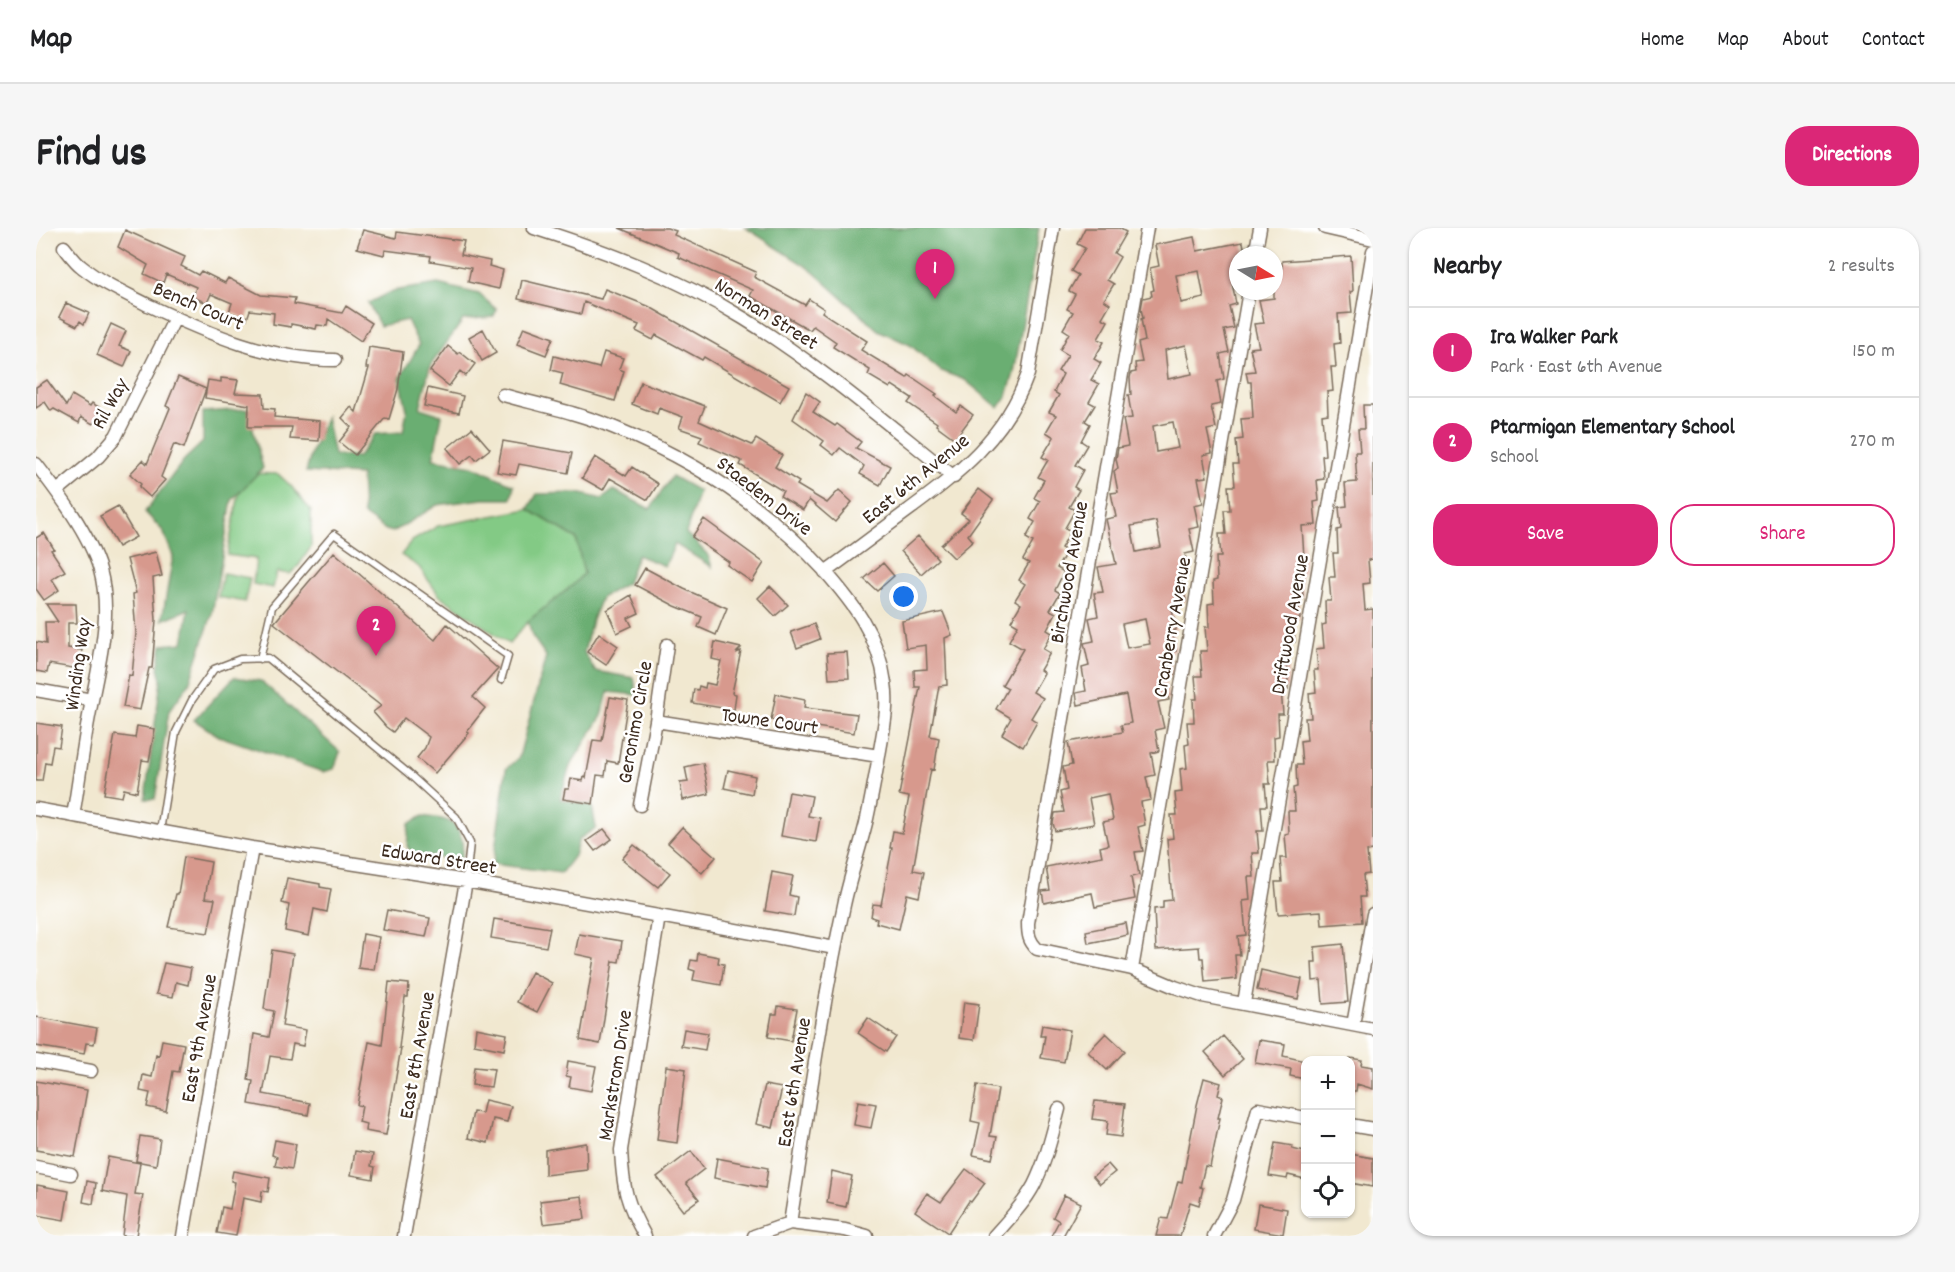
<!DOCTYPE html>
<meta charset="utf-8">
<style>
:root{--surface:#fff;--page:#f6f6f6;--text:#202124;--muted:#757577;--line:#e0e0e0;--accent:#db2777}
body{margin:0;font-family:Dekko,sans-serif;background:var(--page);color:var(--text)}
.controls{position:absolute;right:18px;bottom:18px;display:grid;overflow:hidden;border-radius:12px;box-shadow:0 2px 4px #0004}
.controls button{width:54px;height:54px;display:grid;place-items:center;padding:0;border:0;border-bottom:2px solid var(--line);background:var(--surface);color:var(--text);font:30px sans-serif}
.compass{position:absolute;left:1193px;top:18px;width:54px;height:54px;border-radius:50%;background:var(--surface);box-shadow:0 2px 4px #0004;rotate:100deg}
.you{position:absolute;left:868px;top:369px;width:21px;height:21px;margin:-15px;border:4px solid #fff;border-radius:50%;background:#1a73e8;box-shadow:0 0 0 9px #1a73e833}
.badge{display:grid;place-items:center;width:39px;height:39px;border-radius:50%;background:var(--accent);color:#fff;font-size:20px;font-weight:700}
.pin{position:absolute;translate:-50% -50px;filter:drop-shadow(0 2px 3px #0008)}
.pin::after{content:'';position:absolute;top:32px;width:21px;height:18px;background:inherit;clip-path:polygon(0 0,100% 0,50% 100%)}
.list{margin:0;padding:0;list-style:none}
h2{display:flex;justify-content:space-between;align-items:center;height:78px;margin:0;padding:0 24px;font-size:26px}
h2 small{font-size:20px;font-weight:400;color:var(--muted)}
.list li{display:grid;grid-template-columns:39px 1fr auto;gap:18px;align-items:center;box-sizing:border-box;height:90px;padding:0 24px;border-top:2px solid var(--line)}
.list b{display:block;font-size:22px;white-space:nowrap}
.list p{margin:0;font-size:20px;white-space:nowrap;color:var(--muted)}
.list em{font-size:20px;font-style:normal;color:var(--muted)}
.actions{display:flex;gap:12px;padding:18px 24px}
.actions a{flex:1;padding:14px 0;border:2px solid var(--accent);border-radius:24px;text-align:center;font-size:21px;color:var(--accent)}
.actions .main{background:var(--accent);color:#fff}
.icon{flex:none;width:33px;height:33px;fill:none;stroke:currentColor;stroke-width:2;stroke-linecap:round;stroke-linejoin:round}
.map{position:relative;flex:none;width:1337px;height:1008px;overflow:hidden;border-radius:24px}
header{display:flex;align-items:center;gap:36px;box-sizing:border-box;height:84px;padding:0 30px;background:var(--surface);border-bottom:2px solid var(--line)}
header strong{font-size:28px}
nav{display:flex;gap:33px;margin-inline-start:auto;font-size:21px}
.intro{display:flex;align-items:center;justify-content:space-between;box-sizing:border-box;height:144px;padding:0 36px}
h1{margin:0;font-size:42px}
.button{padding:15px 27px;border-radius:24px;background:var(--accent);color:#fff;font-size:21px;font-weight:700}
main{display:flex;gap:36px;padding:0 36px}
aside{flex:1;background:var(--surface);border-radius:24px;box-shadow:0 2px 4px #0004}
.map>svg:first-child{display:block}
.green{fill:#83ca85;stroke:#5f7a52;stroke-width:1.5}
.forest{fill:#6aae72;stroke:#526c48;stroke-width:1.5}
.building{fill:#d7998d;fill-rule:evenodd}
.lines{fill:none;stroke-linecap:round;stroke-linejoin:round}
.lane-casing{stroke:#7b6c5c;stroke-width:9}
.street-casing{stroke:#7b6c5c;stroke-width:15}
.lane{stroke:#fff;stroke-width:6}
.street{stroke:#fff;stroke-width:12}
.labels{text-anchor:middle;stroke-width:5;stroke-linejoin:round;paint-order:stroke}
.street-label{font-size:21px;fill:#3b2a1e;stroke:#fff}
</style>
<header>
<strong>Map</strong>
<nav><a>Home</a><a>Map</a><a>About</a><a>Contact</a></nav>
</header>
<div class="intro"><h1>Find us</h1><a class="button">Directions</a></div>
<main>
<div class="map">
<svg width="1337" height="1008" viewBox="0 0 1337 1008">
<rect width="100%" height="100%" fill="#fff"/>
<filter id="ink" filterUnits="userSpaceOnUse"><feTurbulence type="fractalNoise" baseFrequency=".0167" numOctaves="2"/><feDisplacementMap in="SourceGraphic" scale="12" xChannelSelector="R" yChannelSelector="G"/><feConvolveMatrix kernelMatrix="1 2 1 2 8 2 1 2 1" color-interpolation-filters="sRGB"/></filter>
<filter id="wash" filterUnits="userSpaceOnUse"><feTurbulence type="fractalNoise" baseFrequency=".008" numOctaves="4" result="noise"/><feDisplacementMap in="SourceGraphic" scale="24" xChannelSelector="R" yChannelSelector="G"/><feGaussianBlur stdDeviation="1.35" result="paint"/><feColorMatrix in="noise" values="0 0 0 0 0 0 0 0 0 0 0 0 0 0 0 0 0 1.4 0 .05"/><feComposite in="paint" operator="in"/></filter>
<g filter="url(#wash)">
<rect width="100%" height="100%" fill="#f1e8d0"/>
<path class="green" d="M207,245L242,246L255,258L275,283V319L263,337L254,346L241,344L237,360L217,356L220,331L191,327Z
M492,281L540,310L548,345L537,357L492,393L473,416L403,367L383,339L365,327L376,313L402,298Z
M187,345L214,350L209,374L182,369Z"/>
<path class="forest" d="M710,0H1003L978,145L971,168L963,180L929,152L905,143L874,117L842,102L773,40Z
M402,56L443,66L461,82L457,89L427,92L394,138L384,180L406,187L397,231L436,238L478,257L475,271H447L401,277L357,304L350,302L327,286L325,247L270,244L276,223L290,189L298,227L322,229L339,206L367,204L371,182L364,150L383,117L371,92L344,98L332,75L356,63Z
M212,181L227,240L196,272L176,386L153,456L133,483L119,571H109L125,451L122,440L126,417L147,415L153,381L126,392L137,328L127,303L109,284L148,232L167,214V184Z
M636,248L663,263L650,305L672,327L676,339L639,316L629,338L601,327L591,355L565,370L556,392L548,424L559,443L598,450L601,467L572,464L566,488L534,538L524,571L556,578L560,600L543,611L538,628L525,645L457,636L470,541L483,529L510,428L496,408L492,393L537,357L548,345L540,310L492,281L501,266L542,265L566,271L578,262L614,281Z
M198,449L225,453L304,524L298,541L287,544L183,508L158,492Z
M387,588C395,590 406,590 412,593C427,601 429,618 424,632L376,626L371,618L373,596Z"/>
<g id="blocks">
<path class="building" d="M583,0H631L640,3L638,7L720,44L718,49L769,77L773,71L788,81L786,84L793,89L831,113L825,122L871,150L873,147L901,166L899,168L920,184L925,178L937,187L919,211L900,197L901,195L872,175L876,170L856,157L854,160L832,147L834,142L797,119L800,114L777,98L774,102L714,68L717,62L642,29L643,25Z
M1049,0H1083L1090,4L1078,25L1084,29L1071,52L1078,56L1068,72L1074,76L1066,90L1072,93L1062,111L1068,114L1058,131L1065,135L1055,152L1063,156L1053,174L1059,177L1049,193L1054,196L1045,213L1051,217L1039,237L1047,242L1038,259L1043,262L1033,279L1039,282L1029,300L1035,303L1025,320L1031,323L1021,340L1028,344L1019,362L1024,365L1014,382L1020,385L1011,402L1016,405L1007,421L1014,425L1004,442L1008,445L997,464L1007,470L995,490L1001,494L987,519L966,506L975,490L960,481L972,460L966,457L987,421L973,413L982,397L975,393L985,376L979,372L989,356L983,352L993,335L987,332L997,314L990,310L999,294L994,291L1004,273L998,270L1008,252L1002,249L1012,232L1006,229L1018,209L1010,204L1020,187L1013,184L1023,167L1018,164L1027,146L1022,143L1032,127L1024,122L1033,105L1027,101L1037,84L1031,81L1039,66L1033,63L1042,47L1035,43L1049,20L1041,16Z
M89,2L149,29L145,38L162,47L165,43L189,55L192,50L225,67L259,70L258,76L306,85L310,78L336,95L325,113L292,91L291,98L281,97L280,101L255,96V99L237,96L238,85L214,82L211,91L193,84L196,75L175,66L171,75L157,69L160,59L130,46L127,55L108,46L112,37L82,19Z
M327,2L360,10L361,4L428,13L425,27L454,33L453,38L467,42L463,61L432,54L435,40L394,33L395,28L349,22L348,27L321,20Z
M1158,9L1161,23L1207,14L1209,25L1202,27V53L1196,54L1200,76L1193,78L1198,100L1188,102L1193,124L1184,126L1188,151L1181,153L1185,176L1175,178L1180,200L1171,202L1176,225L1167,227L1171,249L1162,250L1167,275L1158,277L1163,299L1153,301L1158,324L1149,326L1153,347L1145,348L1150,373L1135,376L1140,402L1136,403L1140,423L1133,424L1137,448L1128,450L1133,472L1122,474L1128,500L1119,502L1123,523L1115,525L1119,547L1110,549L1115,572L1105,574L1109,597L1102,599L1107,623L1099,624L1103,647L1095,649L1099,671L1059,679L1056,665L1008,675L1006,663L1014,662L1010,639L1066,628L1064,619L1072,617L1067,594L1077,592L1072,566L1053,570L1058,596L1019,603L1017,595L1019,585L1028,584L1024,564L1031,562L1027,539L1036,537L1032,514L1087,504L1085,497L1095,495L1090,467L1042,477L1040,465L1050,463L1046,440L1053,438L1048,415L1058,413L1053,390L1062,388L1058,365L1067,364L1062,339L1080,336L1070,291L1080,289L1075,265L1082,264L1078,243L1082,240L1080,231L1082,220L1092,218L1087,191L1096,190L1092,167H1095L1094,150L1095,145L1100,144L1099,135L1106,134L1102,115L1109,113L1105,91L1107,90L1105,81L1107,70L1116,68L1115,63L1118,62L1114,40L1123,38L1119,17ZM1163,43L1168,70L1145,75L1140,47ZM1150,117L1156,146L1132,151L1129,122ZM1137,194L1142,220L1120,224L1117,198ZM1120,293L1125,319L1100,324L1095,298ZM1109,391L1114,416L1091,420L1086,396Z
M1315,28L1317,63L1314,64L1316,85L1302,86L1304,115L1298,116L1300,139H1295L1297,163L1291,164L1292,186L1286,187L1289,227L1286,228L1288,251L1281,252L1283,273L1278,274L1280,297L1266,298L1269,345H1265L1267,368H1262L1264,391L1257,392L1259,414H1251L1252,461H1245L1247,486H1242L1243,508L1238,509L1239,532H1232L1234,556H1229L1231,578H1225L1227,603H1221L1223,625H1216L1218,649H1212L1214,672L1207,673L1210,707L1202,708L1204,727H1199L1201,751L1169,754L1167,730H1164L1163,719L1120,722L1118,681L1127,680V673L1136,672L1131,611L1137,610L1135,587H1141L1139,565L1146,564L1144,541L1151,540L1149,517L1153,516L1151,494H1158L1157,471H1161L1159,448H1166L1164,423H1171L1169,399H1173L1172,376L1178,375L1177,353L1181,352L1180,329H1185L1183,306H1190L1188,282H1194L1192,258H1199L1197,236H1202L1200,212L1207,211L1205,191L1217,190L1215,154H1212L1210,144L1219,143L1214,120L1223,119L1218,96L1228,95L1223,72L1238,70V41L1246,40V33Z
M486,52L565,71L569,61L612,78L753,158L744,174L668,129L666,132L620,107L617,112L600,103L603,97L548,74L545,86L482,71Z
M30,75L53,85L48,96L44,93L41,98L23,89Z
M75,96L90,103L83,118L95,123L88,139L61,127Z
M488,99L517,110L510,127L481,116Z
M447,101L460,125L446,133L433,109Z
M412,118L422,126L424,124L439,136L430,148L424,143L413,158L394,143Z
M333,119L367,124L362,161L353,191L349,190L319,227L303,214L315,199L306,190L315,179L320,184L333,140H330Z
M568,124L587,130L583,141L588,143L579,173L524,157L527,145L515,142L518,128L563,140Z
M142,149L170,161L148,220L138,216L125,249L129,252L114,269L103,259L105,256L94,246L107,232L111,236L134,180L130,178Z
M185,150L202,152L199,165L227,166L228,180L239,181L238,189L284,193L283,213L254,211L256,199H212L213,177L169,170L172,152L185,154Z
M11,152L30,178L36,167L54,178L56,175L66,181L57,196L45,189L43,195L18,181L15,183L9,174L0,180V159Z
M605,154L669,178L663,193L716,217L720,211L746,227L739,239L763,254L761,257L791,275L803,262L816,274L799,294L773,272L767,282L744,268L747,263L704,237L706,233L663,214L666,208L643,200L647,189L623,180L621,186L596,176Z
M392,160L427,168L423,185L388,178Z
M770,164L784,174L777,184L799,198L801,196L825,214L820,220L854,238L844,257L824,246L828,238L804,220L798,227L785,217L788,213L757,191Z
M1327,177H1337V331L1332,332L1334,355L1327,356L1329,382L1337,381V622L1331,623L1333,646L1327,647L1329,669H1324L1326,694L1286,697L1285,683L1242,686L1239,654H1246L1244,630H1251L1249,607L1253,606L1252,583H1259L1257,560L1261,559L1260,537H1266L1264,513L1271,512L1269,490H1275L1273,465L1280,464L1278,442H1282L1280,421L1288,420L1286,397L1290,396L1289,373H1295L1293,349H1299L1297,325H1302L1301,302L1305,301L1303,279L1311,278L1309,255L1321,254L1319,224H1324L1322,201H1328Z
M436,200L454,221L440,232L436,227L424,236L411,220Z
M467,213L536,225L532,245L483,236L480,247L461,244Z
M559,229L590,248L596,239L622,256L612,272L574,250L567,262L546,250Z
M943,261L957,272L932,307L937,313L918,330L905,317L933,291L925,285Z
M82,278L100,309L82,319L64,288Z
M668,291L728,335L716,354L691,337L693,334L656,309Z
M8,305L18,321L15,322L29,343L16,351L23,362L8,372L0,361V310Z
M882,308L902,331L885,346L865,323Z
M120,324L126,348L117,350L120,392L116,440H113L104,482L87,479L93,447L96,448L100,405L97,366L100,365L91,331Z
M298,324L399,412L411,396L462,441L437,469L449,480L431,503L433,505L399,545L381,530L389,520L393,509L368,490L357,504L350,499L337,484L345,478L238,395Z
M847,335L858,348L841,363L828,351Z
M609,340L648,361L691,380L680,407L662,399L666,389L639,378L599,357Z
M734,358L752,377L739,388L722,370Z
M595,367L603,385L592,390L596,398L581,405L571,382Z
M10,376H40L41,395H32V420L46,422L43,441L13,436L11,445L0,443V414L10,416L9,394H22Z
M907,384L916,407L909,410L911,457L903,458L894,508L903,510L898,542L895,541L877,642L888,644L883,669L871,666L863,701L840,695L841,691L835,689L837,676L845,677L856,620H854L857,603L866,605L873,569L863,567L884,459H879L878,442L891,441L890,417L870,420L866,393Z
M778,396L784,411L761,420L755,404Z
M563,405L582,418L570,437L551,424Z
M679,414L705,420L700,425L705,423L696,465L700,466L698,482L656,475L658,461L662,462L663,458L669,460L670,455L679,457L685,433L676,431Z
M811,424L813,450L793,451L791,425Z
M740,466L769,472L768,480L821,486L818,505L735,492Z
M574,469L592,472L582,535L571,533L569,548L561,547L557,576L527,571L529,561H533L535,551L547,553L548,549L550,550L557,512L566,513Z
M0,495L26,499L23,519L17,518L14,535L9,534L6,553H0Z
M101,498L119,501L113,533L106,532L101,564L88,561L86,569L68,566L79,507L99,510Z
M667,535L673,566L647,572L644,555L652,554L649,539Z
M692,542L719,548L716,566L688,560Z
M753,564L776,568L772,588L784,590L780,614L745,608Z
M646,599L680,629L666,645L632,615Z
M568,601L576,611L559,623L551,613Z
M598,617L634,645L622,659L586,631Z
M148,629L175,634L169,670L179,671L172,705L132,699L140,666H142Z
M736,644L757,648L753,667L761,669L758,688L729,683Z
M251,650L284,656V659L295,661L291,684L278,681L273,708L249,703L253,677L246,675Z
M351,682L394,690L390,709L347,702Z
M458,691L514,700L510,719L455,710Z
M1090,695L1092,707L1052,715L1050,703Z
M327,706L343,709L338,742L322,740Z
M543,706L586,713L583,734L577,733L564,816L544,812L558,730L539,726Z
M1307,716L1312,774L1287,776L1285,752L1277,753L1276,734H1280L1279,719Z
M236,722L257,726L246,798L270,802L267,818L257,816L254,831L234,828L227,866L274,875L272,887L213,876L217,853L212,852L218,806L233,809L238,783L228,781Z
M662,725L683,729L682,735L688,736L685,757L657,752L659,743L653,741L655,732L661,733Z
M128,735L155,740L152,757L140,754L137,769L120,766Z
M1225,742L1266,751L1262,771L1221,762Z
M496,744L516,755L501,784L481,774Z
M353,754L373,756L372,769H369L363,820H365L350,907L329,903L330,896L323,894L326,878L321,877L333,814L346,817Z
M928,774L943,776L938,812L923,810Z
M742,778L761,781L755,813L732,809L736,786H741Z
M0,789L61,800L58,816L50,815L48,826L0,818Z
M832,790L860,809L850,824L822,805Z
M1006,797L1034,802L1028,834L1005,830L1009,808H1004Z
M440,800L471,806L468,822L438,816Z
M648,801L672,805L669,822L645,818Z
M1070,805L1089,823L1071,842L1052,824Z
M1187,808L1207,831L1189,847L1169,824Z
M126,812L148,816L143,844L137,843L130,883L111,879L114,865L104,863L107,847L116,849L120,827L123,828Z
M1223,812L1249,816L1247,828L1269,833V851L1254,848L1255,841L1219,835Z
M1314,830L1326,832L1325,837L1337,839V861L1321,856L1320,863H1314Z
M532,833L560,838L555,863L533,859L535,849L530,848Z
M630,838L650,841L641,915L621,912Z
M438,839L458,841L455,859L436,857Z
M1168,850L1185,855L1182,867L1187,869L1182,890H1184L1174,939L1169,938L1164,959L1167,960L1163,977L1154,974L1144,1008H1120L1125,990L1132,991L1142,953L1146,954L1161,877Z
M0,853L51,862L39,929L0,922Z
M729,857L746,860L737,900L720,896Z
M941,857L962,861L954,908L961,909L956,931L937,927L944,895L935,893Z
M449,872L475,878L471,894L457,891L452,915L432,910L437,884L446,885Z
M822,873L840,876L835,900L818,897Z
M1059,873L1089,876L1085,909L1070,907L1072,893L1056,891Z
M104,908L124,911L120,937L100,933Z
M239,912L260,916L256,941L239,938L241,929L236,927Z
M550,915L551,942L509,947V922Z
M1239,915L1257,918L1256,921L1269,924V951L1252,947L1251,951L1233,948Z
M319,923L337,926L335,938L339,939L337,951L315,947Z
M655,923L668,941L650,955L663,971L647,983L621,949Z
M1314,926L1337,930V959L1314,955Z
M72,929L104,935L99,966L107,967L100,1008H86L91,968L66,963Z
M681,930L732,940L729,960L678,950Z
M1072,936L1079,944L1064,956L1057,948Z
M930,941L949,955L935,974L933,973L912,1005L879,983L891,965L905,974Z
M197,943L234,950L232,964L226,963L225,974L207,970L200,1008L181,1005L186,979L194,981L199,954L195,953Z
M796,943L816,948L810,979L791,975Z
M51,953L60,955L57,976L47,974Z
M1,957L33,963L28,992L0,987Z
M1028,967L1045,975L1027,1008H1015L1023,993L1017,989Z
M546,968L549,991L507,996L504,973Z
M1222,976L1251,981L1247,1006L1218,1001Z"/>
</g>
</g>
<g filter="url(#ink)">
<use href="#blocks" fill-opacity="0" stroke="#7b6c5c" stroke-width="1.5"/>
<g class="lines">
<defs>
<path id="lane" d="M224,431L236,379L298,306L472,428L465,452
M124,603L140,504L156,472L178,441L204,431L232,430L372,545L420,589L434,615L430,653"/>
<path id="street" d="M498,0C570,23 642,50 707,90C782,136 849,194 918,249
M1111,0L992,695C992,707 993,713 1001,721L1096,741L1139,759L1166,768L1337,801
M1289,0L1337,11
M28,19C33,25 39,34 46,39C67,56 91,66 114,78C173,106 234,132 299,132
M1219,27L1224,0
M467,167C504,177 543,185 579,200C657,232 729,278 787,341C817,375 843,408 849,455C853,480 847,503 843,528C839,550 835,573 830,595C823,623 814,649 808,677C785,782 771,889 754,995
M0,236C23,266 53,305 64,342C77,389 62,437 54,483C47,518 43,553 37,588
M21,263L62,229L80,208L139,90
M789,344C817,324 843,304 870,284C923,245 969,210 992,146L1017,0
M0,462L56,472
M620,493L843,528
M604,577L620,493L631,417
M0,581L216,620L430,653L799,720
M1096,741L1213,63
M1208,775L1337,23
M1317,797L1337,686
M0,833L55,843
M1314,897L1337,901
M0,939L35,946
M147,1008L216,620
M368,1008L430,653
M609,1008C590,975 587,960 585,922L623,688
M718,1008L754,995L809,1002L831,1008
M958,1008C972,992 988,976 998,957C1010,933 1016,907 1023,881
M1178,1008L1197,972L1222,881L1270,890"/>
</defs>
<use href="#lane" class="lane-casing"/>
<use href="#street" class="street-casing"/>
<use href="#lane" class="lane"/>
<use href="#street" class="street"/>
</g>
</g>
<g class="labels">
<g class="street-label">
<text transform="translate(163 77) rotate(23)" y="7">Bench Court</text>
<text transform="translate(731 85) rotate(32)" y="7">Norman Street</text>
<text transform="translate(73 175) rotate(-61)" y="7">Ril Way</text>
<text transform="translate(879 250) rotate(-39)" y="7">East 6th Avenue</text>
<text transform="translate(729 267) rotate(38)" y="7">Staedem Drive</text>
<text transform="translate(1032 344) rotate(-80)" y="7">Birchwood Avenue</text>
<text transform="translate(1253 396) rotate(-80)" y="7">Driftwood Avenue</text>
<text transform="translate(1135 399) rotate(-80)" y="7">Cranberry Avenue</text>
<text transform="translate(41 436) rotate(-82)" y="7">Winding Way</text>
<text transform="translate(734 492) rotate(8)" y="7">Towne Court</text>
<text transform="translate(598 494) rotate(-80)" y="7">Geronimo Circle</text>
<text transform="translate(403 630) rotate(9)" y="7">Edward Street</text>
<text transform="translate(162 810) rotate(-80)" y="7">East 9th Avenue</text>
<text transform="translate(380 827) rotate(-80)" y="7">East 8th Avenue</text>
<text transform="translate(578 847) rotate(-81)" y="7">Markstrom Drive</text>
<text transform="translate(757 854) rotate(-81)" y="7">East 6th Avenue</text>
</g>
</g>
</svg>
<div class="controls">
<button>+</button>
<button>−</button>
<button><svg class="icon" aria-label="locate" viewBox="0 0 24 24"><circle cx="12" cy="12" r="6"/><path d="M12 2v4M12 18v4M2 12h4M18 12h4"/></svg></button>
</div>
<svg class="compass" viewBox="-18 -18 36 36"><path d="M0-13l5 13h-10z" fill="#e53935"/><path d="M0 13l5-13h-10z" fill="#757577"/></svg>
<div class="you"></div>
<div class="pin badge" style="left:899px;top:71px">1</div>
<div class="pin badge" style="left:340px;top:428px">2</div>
</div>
<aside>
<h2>Nearby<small>2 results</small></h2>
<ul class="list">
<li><span class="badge">1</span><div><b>Ira Walker Park</b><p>Park · East 6th Avenue</p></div><em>150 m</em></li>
<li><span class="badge">2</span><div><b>Ptarmigan Elementary School</b><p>School</p></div><em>270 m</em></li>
</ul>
<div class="actions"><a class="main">Save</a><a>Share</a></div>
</aside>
</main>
